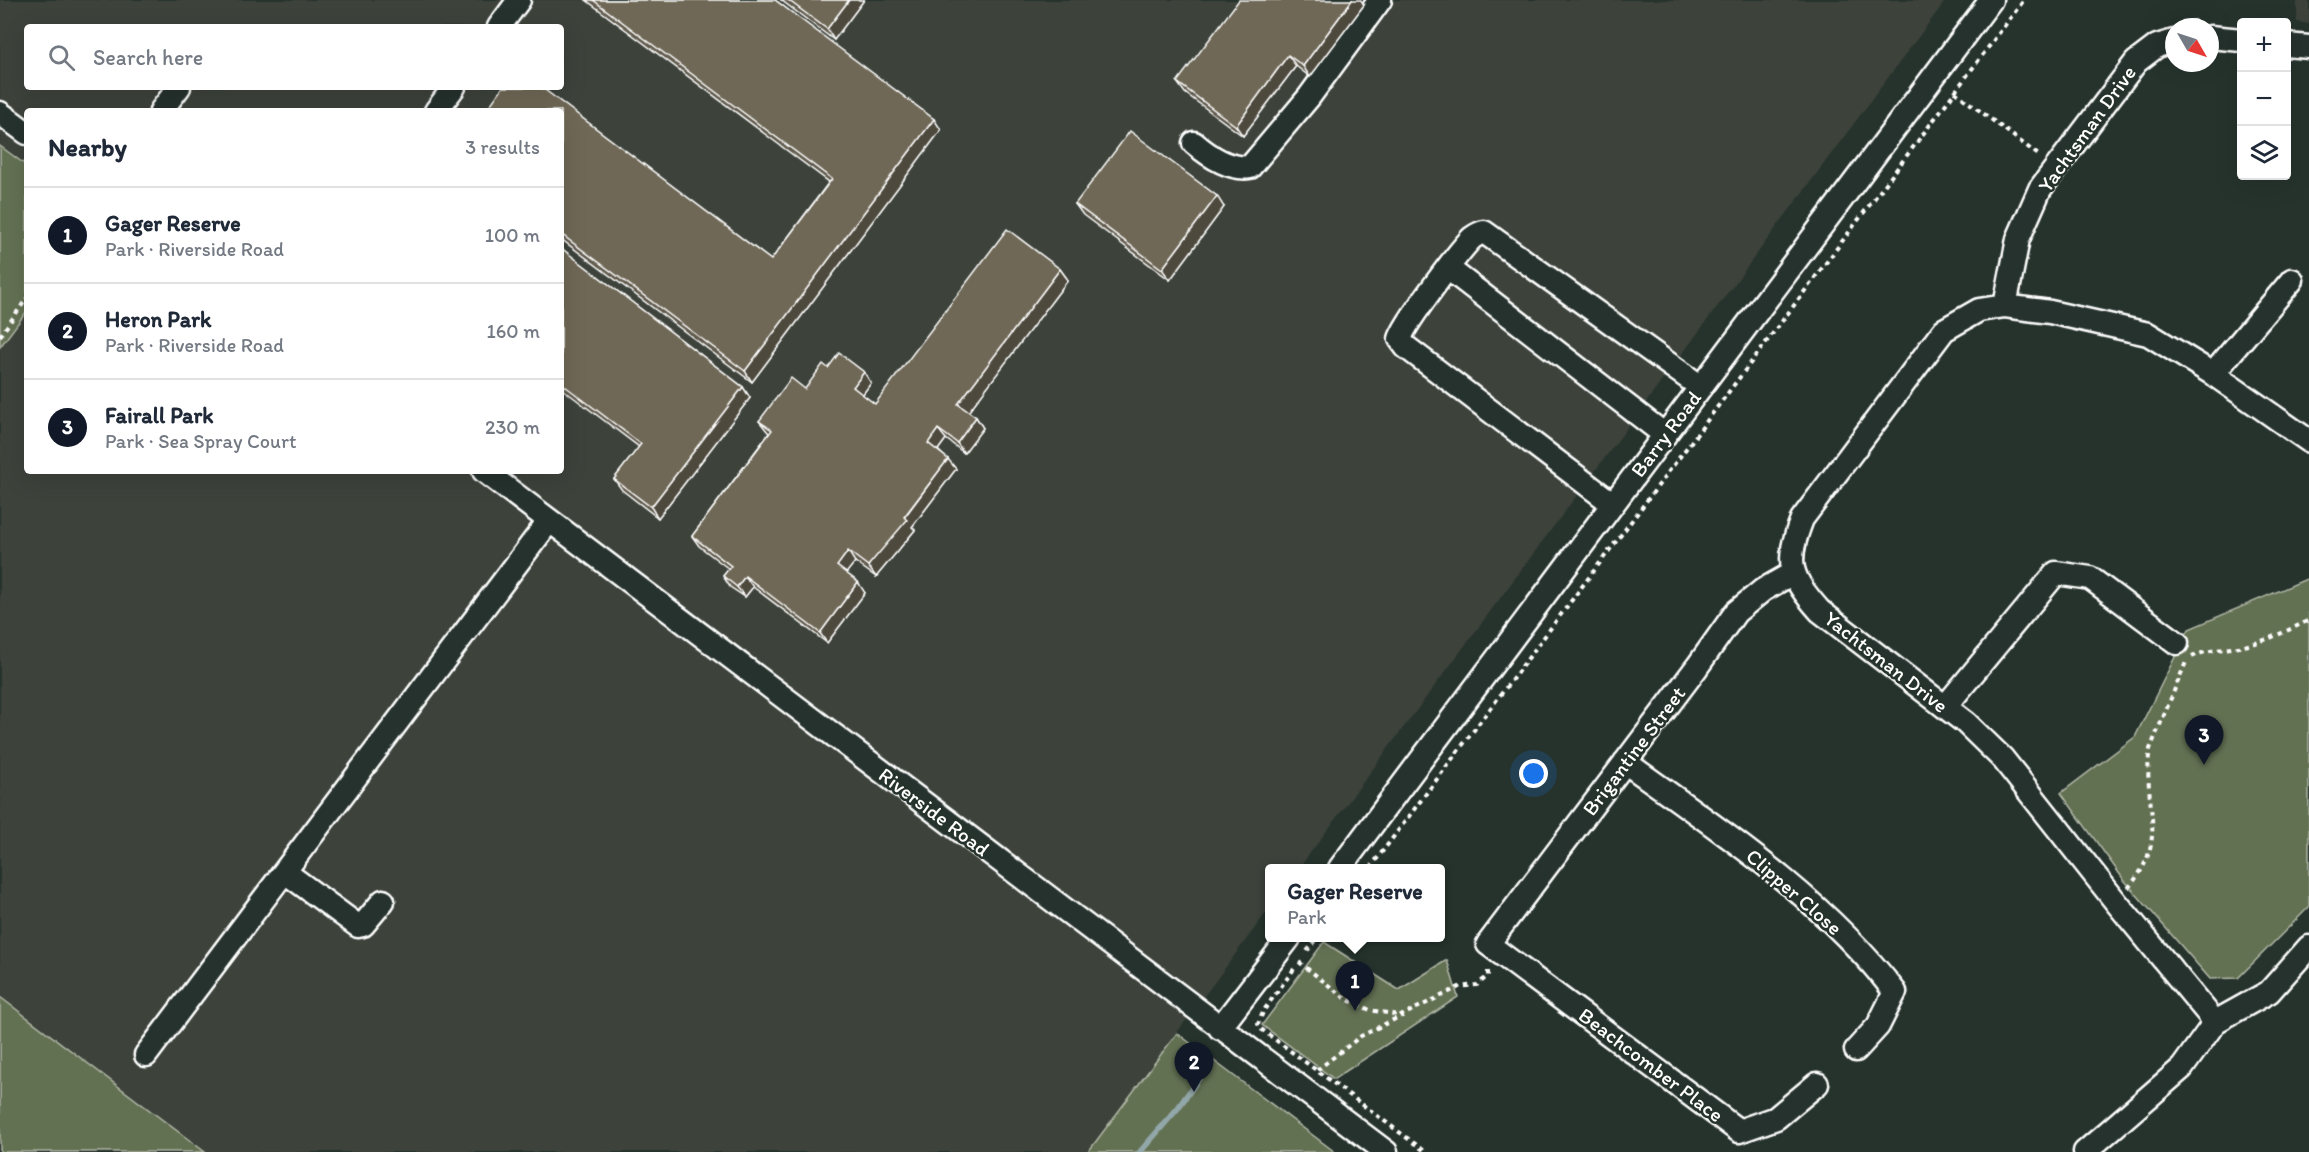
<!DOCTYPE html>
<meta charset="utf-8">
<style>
:root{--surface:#fff;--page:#f2f2f3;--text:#1f2937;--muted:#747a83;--line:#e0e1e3;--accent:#111827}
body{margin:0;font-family:Itim,sans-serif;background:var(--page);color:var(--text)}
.controls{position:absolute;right:18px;top:18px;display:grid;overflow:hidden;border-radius:6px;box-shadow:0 6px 24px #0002}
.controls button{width:54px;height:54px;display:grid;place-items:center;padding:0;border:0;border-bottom:2px solid var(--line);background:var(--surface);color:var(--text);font:30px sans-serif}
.compass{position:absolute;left:2165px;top:18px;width:54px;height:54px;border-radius:50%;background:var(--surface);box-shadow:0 6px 24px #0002;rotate:129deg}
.you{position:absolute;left:1534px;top:774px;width:21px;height:21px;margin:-15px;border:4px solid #fff;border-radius:50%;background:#1a73e8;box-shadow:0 0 0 9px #1a73e833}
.badge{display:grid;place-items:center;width:39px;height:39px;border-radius:50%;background:var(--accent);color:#fff;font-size:20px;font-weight:700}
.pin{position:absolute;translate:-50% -50px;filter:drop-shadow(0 2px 3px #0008)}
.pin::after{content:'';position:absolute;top:32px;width:21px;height:18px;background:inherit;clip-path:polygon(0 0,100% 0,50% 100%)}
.popup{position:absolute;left:1265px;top:864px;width:180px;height:78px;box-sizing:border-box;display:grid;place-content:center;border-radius:6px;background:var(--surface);filter:drop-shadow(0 2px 4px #0005);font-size:20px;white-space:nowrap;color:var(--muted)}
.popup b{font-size:22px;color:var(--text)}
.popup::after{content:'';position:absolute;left:50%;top:100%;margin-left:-12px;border:12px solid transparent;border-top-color:var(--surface)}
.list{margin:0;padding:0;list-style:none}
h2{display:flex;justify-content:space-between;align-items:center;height:78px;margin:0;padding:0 24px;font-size:26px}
h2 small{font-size:20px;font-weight:400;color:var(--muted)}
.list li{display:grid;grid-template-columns:39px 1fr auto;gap:18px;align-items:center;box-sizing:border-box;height:96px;padding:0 24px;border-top:2px solid var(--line)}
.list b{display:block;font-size:22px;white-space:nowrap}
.list p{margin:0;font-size:20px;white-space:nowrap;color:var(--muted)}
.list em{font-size:20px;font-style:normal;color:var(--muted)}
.icon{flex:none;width:33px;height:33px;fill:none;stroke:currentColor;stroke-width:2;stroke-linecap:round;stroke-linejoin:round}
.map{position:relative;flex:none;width:2309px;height:1152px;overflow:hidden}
.search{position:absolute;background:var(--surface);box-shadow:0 6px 24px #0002;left:24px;top:24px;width:540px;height:66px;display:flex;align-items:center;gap:15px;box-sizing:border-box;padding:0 21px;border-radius:6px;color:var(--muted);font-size:22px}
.panel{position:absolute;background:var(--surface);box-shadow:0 6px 24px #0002;left:24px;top:108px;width:540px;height:366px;border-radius:6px}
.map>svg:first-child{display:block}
.built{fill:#3c433a;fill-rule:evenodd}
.green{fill:#647152;stroke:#b2b8a8;stroke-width:1.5}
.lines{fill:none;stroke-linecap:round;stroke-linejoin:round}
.stream{stroke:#92a7a9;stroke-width:6}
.minor-casing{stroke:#fff;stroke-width:27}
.path{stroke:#fff;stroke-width:4;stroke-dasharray:4.5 4.5;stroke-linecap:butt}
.minor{stroke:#26332d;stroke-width:22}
.wall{fill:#5f594b;stroke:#fff;stroke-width:1.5}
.shaded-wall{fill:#4e493d;stroke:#fff;stroke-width:1.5}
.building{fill:#6f6857;stroke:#fff;stroke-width:1.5}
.labels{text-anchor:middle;stroke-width:5;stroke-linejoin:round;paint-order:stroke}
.street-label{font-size:21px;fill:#fff;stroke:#26332d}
</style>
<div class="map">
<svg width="2309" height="1152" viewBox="0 0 2309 1152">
<rect width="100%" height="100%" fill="#26332d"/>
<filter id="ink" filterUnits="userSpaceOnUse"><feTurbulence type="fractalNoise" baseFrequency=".0167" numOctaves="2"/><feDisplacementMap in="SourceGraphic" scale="12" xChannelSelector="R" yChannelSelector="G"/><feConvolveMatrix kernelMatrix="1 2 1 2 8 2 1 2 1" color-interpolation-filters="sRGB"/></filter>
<g filter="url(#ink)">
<path class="built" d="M0,0H1946L1299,868H1270L1269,909L1088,1152H205L0,997V347L27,311V471H561V111H27V166L0,146ZM27,27H561V87H27Z
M2297,0H2309V24L2297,22Z"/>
<path class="green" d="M0,146L27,166V311L0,347Z
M2309,578V907L2238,978L2210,979L2124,880L2061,793L2135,737L2189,629Z
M1324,942L1399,990L1447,960L1458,997L1334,1079L1262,1025Z
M0,997L205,1152H0Z
M1177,1033L1335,1152H1088Z"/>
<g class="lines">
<path class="stream" d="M1140,1152L1178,1108L1200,1077"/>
<defs>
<path id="minor" d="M499,27L519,0
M2210,37L2242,40
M2286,45L2309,47
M161,111L179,87
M436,111L454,87
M0,113L27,133
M1194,143C1209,156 1229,170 1250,167L1309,97L1380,0
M1449,269L1665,435
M2005,306L2018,239L2040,189L2136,62L2157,46L2174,41
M2213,374L2292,280
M484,471L1386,1152
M1613,504L1406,347L1400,339C1404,324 1459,251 1472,238C1476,235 1480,233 1484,232L1701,387
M1793,573L1763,590L1736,612L1697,667L1488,944L1739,1131L1776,1118L1817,1084
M1945,707L2056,573L2090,578L2177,643
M1625,762C1721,831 1823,898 1895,992L1878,1026L1856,1050
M1340,868L1991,0
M285,872L358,926L363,925L383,901
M2215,1022L2116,902L2003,759L1966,723L1820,611C1789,576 1785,563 1802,519L1944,330L1979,310L2005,306L2050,312L2148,334L2213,374L2309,441
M1220,1028L1289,938
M146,1055L549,521
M2085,1152L2182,1068L2215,1022L2269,992L2309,947"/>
</defs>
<use href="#minor" class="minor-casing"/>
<path class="path" d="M2182,22L2198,21
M1955,92L2041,157
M0,336L27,298
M2192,657C2210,648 2229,650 2248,645C2269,640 2289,630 2309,620
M1370,868L2024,0
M2128,888C2172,839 2141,803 2150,749L2186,662
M1307,951L1318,938
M1299,962L1346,999L1370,1010L1404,1016
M1294,969L1264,1010L1258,1024L1261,1029L1426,1152
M1317,1070L1361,1036L1459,987L1477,985L1488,976V968"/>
<use href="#minor" class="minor"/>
</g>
<path class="wall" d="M586,0H775L941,130L752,382L561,239V111L771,260L829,182Z
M781,0H864L834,40Z
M1364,5L1310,77L1296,66L1243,136L1185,93L1177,82Z
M1075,204L1224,207L1170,280L1083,215Z
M561,248L743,387L750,398L658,518L622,490L614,479L639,447L561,388Z
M1060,269L1068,280L968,412L976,417L983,428L964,453L946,439L938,450L956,469L912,527L915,530L876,577L855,562L846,573L865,593L827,643L753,587L745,597L730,587L723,576L729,569L699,546L692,536L769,433L767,431L759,421L805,389L828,368L864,372L871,383L862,395L875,404Z"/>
<path class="shaded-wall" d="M849,0H864L834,40L827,29Z
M1352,0H1361L1364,5L1310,77L1303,66Z
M1288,55L1296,66L1243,136L1236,126Z
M934,119L941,130L752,382L745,371Z
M1217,196L1224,207L1170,280L1162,269Z
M1060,269L1068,280L966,415L958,404Z
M864,372L871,383L860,398L853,387Z
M743,387L750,398L658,518L651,507Z
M976,417L983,428L964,453L957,443Z
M938,429L946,439L935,454L928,443Z
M948,459L956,469L912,527L915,530L876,577L868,566Z
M848,551L855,562L844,576L837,566Z
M745,576L753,587L745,597L737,587Z
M858,582L865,593L827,643L820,633Z"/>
<path class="building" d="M593,0H775L934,119L745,371L561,234V111H486L503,87H541L771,260L832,179Z
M788,0H849L827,29Z
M1239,0H1352L1303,66L1288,55L1236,126L1177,82Z
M1130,131L1217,196L1162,269L1075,204Z
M1007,229L1060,269L958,404L976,417L957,443L938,429L928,443L948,459L904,517L907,520L868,566L848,551L837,566L858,582L820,633L745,576L737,587L723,576L731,566L692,536L772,430L759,421L791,378L805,389L823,364L828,368L839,353L864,372L853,387L875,404Z
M561,248L743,387L651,507L614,479L641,444L561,383Z"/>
</g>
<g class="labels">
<g class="street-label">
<text transform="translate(2087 129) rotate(-54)" y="7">Yachtsman Drive</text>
<text transform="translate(1666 434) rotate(-53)" y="7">Barry Road</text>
<text transform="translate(1886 662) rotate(38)" y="7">Yachtsman Drive</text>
<text transform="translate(1634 751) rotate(-53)" y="7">Brigantine Street</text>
<text transform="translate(934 812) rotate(37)" y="7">Riverside Road</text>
<text transform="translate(1794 892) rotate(41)" y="7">Clipper Close</text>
<text transform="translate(1651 1065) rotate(37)" y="7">Beachcomber Place</text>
</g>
</g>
</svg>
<div class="controls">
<button>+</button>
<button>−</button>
<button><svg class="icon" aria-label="layers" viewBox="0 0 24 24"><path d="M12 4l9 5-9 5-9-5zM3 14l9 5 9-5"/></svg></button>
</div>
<svg class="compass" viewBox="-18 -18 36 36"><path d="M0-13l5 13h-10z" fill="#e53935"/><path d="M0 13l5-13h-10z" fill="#747a83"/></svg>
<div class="you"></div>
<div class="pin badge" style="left:1355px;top:1011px">1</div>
<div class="popup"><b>Gager Reserve</b>Park</div>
<div class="pin badge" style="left:1194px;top:1092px">2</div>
<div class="pin badge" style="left:2204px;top:765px">3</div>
<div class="search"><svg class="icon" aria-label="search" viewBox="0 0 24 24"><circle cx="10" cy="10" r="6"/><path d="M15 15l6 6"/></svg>Search here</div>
<section class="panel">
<h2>Nearby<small>3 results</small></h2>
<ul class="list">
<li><span class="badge">1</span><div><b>Gager Reserve</b><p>Park · Riverside Road</p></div><em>100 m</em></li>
<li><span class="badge">2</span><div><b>Heron Park</b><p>Park · Riverside Road</p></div><em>160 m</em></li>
<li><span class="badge">3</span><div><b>Fairall Park</b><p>Park · Sea Spray Court</p></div><em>230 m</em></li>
</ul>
</section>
</div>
